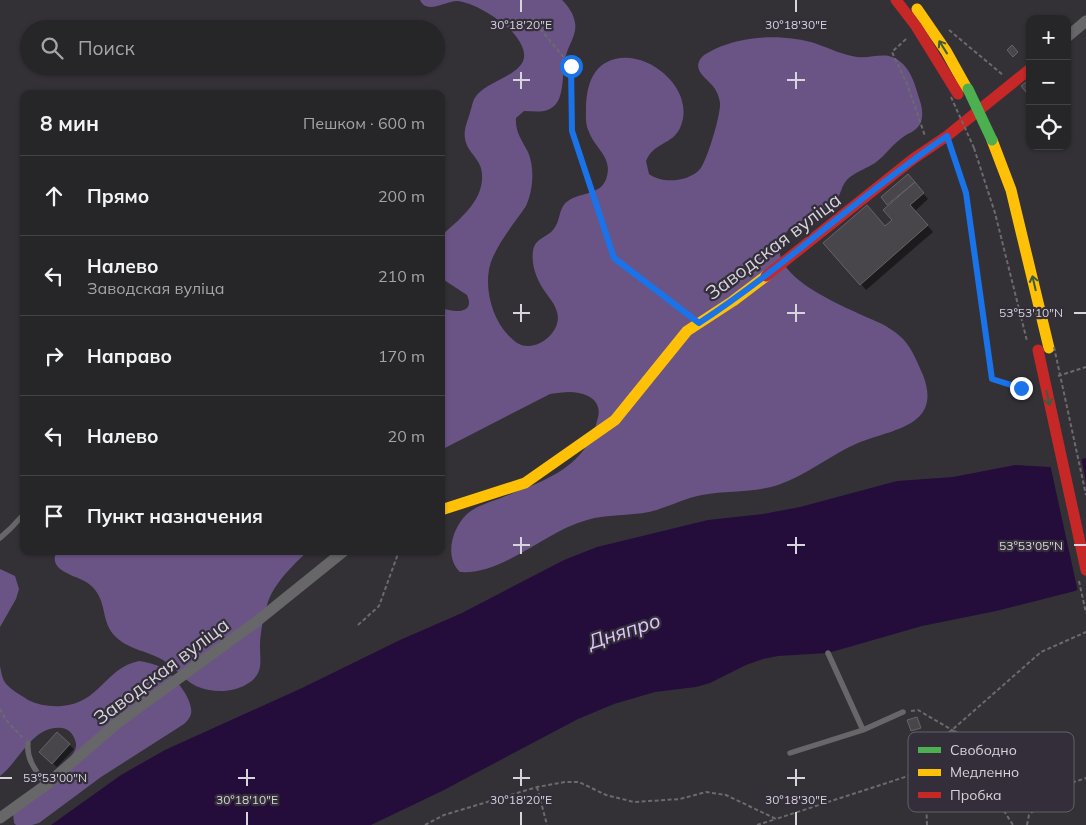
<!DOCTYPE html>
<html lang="ru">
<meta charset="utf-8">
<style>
:root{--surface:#262528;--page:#323134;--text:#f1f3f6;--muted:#a4a5a8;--line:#424245}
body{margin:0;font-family:Mulish,sans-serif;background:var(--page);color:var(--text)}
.controls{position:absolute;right:15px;top:15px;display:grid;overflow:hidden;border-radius:10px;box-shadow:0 1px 4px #0004}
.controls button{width:45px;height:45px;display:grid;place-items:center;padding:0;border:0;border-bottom:1px solid var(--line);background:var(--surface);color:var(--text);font:25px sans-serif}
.stop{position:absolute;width:15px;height:15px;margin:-11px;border:4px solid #1a73e8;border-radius:50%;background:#fff}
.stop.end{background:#1a73e8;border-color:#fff;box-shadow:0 1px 5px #0008}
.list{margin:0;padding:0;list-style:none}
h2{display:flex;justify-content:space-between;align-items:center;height:65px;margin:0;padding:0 20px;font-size:21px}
h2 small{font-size:16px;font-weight:400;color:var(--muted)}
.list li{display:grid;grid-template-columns:32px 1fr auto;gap:15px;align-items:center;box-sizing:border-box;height:80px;padding:0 20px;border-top:1px solid var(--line)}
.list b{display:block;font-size:19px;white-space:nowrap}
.list p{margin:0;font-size:16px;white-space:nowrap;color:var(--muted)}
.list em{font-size:16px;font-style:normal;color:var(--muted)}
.icon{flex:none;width:28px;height:28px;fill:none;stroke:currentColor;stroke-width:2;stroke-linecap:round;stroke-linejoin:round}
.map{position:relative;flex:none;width:1086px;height:825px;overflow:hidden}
.search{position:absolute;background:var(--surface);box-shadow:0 1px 4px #0004;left:20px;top:20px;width:425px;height:55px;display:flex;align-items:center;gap:12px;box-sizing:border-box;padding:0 18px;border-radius:28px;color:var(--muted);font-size:19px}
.panel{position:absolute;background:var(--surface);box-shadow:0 1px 4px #0004;left:20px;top:90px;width:425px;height:465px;border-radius:10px}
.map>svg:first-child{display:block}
.forest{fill:#6a5486}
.water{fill:#250d3b}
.pier{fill:#333136}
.shadow{fill:#0007}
.building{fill:#48464a;stroke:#666468}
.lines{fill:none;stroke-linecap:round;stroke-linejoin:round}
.path{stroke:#6b6a6d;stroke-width:2;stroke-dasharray:4 2.5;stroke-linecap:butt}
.lane{stroke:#676668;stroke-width:5.5}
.street{stroke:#676668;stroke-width:11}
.slow{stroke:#ffc107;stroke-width:11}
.jam{stroke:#c62828;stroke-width:11}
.path-bridge{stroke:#6b6a6d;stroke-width:2;stroke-dasharray:4 2.5;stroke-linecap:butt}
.fast-bridge{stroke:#4caf50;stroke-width:11}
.jam-bridge{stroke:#c62828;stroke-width:11}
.oneway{stroke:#3c5b41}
.route{stroke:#1a73e8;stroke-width:6}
.ticks{fill:none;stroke:#d7d4db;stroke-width:2}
.labels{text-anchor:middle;stroke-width:4.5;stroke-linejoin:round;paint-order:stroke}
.street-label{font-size:19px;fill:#d7d4db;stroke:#332e39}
.water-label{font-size:20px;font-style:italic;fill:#ddc7fa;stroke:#332e39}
.key{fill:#332e39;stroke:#64606a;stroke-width:1}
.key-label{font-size:14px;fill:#d7d4db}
.ticks-label{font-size:12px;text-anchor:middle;fill:#d7d4db;stroke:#332e39;stroke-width:4.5;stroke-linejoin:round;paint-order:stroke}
</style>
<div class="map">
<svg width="1086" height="825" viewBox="0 0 1086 825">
<rect width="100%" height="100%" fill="#333136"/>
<path class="forest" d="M420,0H562C568,6 574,14 575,23C577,33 570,43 567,52C561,68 566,96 554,106C545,114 535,111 524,111L516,118C515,132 522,140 528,152C535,168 533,191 526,206C515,222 501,239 493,257C482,280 490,316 508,335C514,341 520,347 530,346C545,345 562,328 557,312C555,304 550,299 546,293C537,281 531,266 533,251C535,238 546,238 553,230C562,220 557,206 571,199C585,192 603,194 607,176C612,157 595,148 589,132C585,124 586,115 586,106C587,86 592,65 615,59C650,50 697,91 680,128C672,145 654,142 646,161L649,174C662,184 689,182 700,169C707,161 721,114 720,103C719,96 716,89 711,84C704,76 691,68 703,56C705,54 713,50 715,49C746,35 785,34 817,44C831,49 843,55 857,57C875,59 887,49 903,64C911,72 915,84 918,95C921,103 924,113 921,122C918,129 912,132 906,135C893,143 886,155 875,163C867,168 858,171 850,177C840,184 842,197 832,205C818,216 796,219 785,234C755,275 855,311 880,323C888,327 897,333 903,339C912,348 918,364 923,375C943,427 891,429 858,443C830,455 807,475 778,485C753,493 728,490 702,495C684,498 667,508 649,512C629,516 607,514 587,520C545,531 504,575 460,572C444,557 452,528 467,514C476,506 490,502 501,498C532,485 568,475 587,445C592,438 595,429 597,421C601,410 598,401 588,396C575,390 564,392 550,394L441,450V308C452,312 476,315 467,295L441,278V236C460,219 488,198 481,168C479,162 475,157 471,152C459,135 467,125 471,109C472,107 472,104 473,102C482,75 548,77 515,35C505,22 474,2 457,1C445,1 427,15 420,0Z
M57,551H308C292,566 273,584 267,605C263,618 260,634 260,647C260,662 264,674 247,684C233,693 212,693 196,686C184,680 175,667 163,660C146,650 127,650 113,634C100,618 108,599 89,584C78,575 46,572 57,551Z
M0,569L15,576L19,589L16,599L0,627Z
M139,661C147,662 155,664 162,668C173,674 194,700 191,714C190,718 187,721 184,724L101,777L39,823L32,825H16L14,823L13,813L70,758C74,752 78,747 75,740C73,734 69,729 62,728C33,724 19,762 0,776V666C1,671 2,677 4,681C9,689 21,695 28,700C38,705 50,707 62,706C100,703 105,668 139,661Z"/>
<path class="water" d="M1086,458V586L1075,591L996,611L922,626L828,653L778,656L763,659L746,665L710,683L696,687L655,692L614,704L578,719L442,791L371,825H51L121,775L165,750L302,688L400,640L462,613L564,560L597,547L708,520L763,514L800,507L897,481L953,477L1015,465L1049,467Z"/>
<path class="pier" d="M1081,457L1086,482V589L1078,592L1050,464Z"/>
<path class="shadow" d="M908,176L928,199L915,211L933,232L866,290L861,284L886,228L894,221L890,206L882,197Z
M57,734L74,749L57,767L40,752Z"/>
<path class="building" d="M1012,45L1018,52L1013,57L1007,50Z
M1030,79V97L1021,86Z
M908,174L915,182L887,205L881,197Z
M915,182L924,193L910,205L928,225L860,285L823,243L867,205L885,226L892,220L883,210Z
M917,717L921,728L911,731L907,720Z
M57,732L70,744L52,764L39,752Z"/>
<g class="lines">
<path class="path" d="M532,19L571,66L572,131L614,257L688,315
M949,30L1003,75
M906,39L892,52L907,84L925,136
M974,148L995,213L1027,341
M951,150L966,193L992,379L1021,388L1032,385
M1058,376L1086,367
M358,625L379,606L399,551
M0,709L6,720L23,738
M911,711L918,710L952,730L971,750L990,789L1013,825
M954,731L1005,754L1059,787
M537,787L547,825
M425,825L444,815L537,787L565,782H579L606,795L634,802L680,799L706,792L726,795L776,819L908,776L929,766L933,744L952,730L1041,652L1086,632
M757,825L776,819
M927,825L926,798L929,766
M1027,825L1029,815L1059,787L1086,778"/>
<path class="lane" d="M0,538L11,528L24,514
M828,653L863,730
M28,743C26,760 37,772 46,785
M790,753L863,730L903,712"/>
<path class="street" d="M1067,37L1086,21
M0,818L46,785L116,724L256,622L344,551"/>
<path class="slow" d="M917,9L946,51L966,87
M992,140L1011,190L1049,348
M441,510L525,483L615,420L687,331L733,301L766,276"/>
<path class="jam" d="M896,0L916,26L958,94
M766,276L913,159L947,136L1030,69"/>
<path class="path-bridge" d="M951,97L974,148
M1054,347L1086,495
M1079,581L1086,613"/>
<path class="fast-bridge" d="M968,89L992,140"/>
<path class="jam-bridge" d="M1038,350L1086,570"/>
</g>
<defs><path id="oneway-shaft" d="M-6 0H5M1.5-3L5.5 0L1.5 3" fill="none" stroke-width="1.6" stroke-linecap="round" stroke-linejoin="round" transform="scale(1.25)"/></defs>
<g class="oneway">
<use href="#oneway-shaft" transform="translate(943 47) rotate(-122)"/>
<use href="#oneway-shaft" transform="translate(1034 283) rotate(-103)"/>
<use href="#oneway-shaft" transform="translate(1048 398) rotate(78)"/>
</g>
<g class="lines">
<path class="route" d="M571,66L572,131L614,258L699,323C786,266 861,194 947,136L966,193L992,379L1021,388"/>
</g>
<path class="ticks" d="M521,0V12M796,0V12M521,72V89M796,72V89M513,80H530M787,80H805M521,304V322M796,304V322M513,313H530M787,313H805M1074,313H1086M521,537V554M796,537V554M513,545H530M787,545H805M1074,545H1086M247,769V786M521,769V786M796,769V786M0,778H12M238,778H255M513,778H530M787,778H805M247,812V825M521,812V825M796,812V825"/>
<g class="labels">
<g class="street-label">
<text transform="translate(773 246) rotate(-37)" y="7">Заводская вуліца</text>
<text transform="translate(161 671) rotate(-37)" y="7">Заводская вуліца</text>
</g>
<g class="water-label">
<text transform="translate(624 631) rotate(-18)" y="7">Дняпро</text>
</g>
</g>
<rect x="908" y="732" width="166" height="80" rx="8" class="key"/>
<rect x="918" y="747" width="23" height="6" fill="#4caf50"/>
<rect x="918" y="769" width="23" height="7" fill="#ffc107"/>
<rect x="918" y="792" width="23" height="6" fill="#c62828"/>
<g class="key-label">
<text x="950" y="755">Свободно</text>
<text x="950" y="777">Медленно</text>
<text x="950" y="800">Пробка</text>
</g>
<g class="ticks-label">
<text x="521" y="29">30°18'20"E</text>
<text x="796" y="29">30°18'30"E</text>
<text x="1031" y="317">53°53'10"N</text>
<text x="1031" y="550">53°53'05"N</text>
<text x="55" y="782">53°53'00"N</text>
<text x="247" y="804">30°18'10"E</text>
<text x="521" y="804">30°18'20"E</text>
<text x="796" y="804">30°18'30"E</text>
</g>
</svg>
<div class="controls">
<button>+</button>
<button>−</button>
<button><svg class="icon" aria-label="locate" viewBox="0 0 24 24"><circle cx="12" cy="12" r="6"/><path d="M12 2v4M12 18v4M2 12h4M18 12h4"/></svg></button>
</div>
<div class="stop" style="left:571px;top:66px"></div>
<div class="stop end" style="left:1021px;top:388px"></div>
<div class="search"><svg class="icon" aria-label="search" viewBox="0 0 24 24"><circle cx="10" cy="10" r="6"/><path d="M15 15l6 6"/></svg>Поиск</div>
<section class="panel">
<h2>8 мин<small>Пешком · 600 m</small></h2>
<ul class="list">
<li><svg class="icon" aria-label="ahead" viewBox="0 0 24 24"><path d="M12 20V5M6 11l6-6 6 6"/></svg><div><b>Прямо</b></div><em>200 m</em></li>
<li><svg class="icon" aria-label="left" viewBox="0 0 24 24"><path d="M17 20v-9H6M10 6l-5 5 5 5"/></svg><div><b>Налево</b><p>Заводская вуліца</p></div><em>210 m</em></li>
<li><svg class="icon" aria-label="right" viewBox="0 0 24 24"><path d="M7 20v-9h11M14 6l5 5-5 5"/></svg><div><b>Направо</b></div><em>170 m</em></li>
<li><svg class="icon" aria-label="left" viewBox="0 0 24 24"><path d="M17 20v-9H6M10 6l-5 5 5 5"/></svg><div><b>Налево</b></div><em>20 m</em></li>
<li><svg class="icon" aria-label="arrive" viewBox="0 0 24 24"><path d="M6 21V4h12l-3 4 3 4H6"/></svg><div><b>Пункт назначения</b></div></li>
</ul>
</section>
</div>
